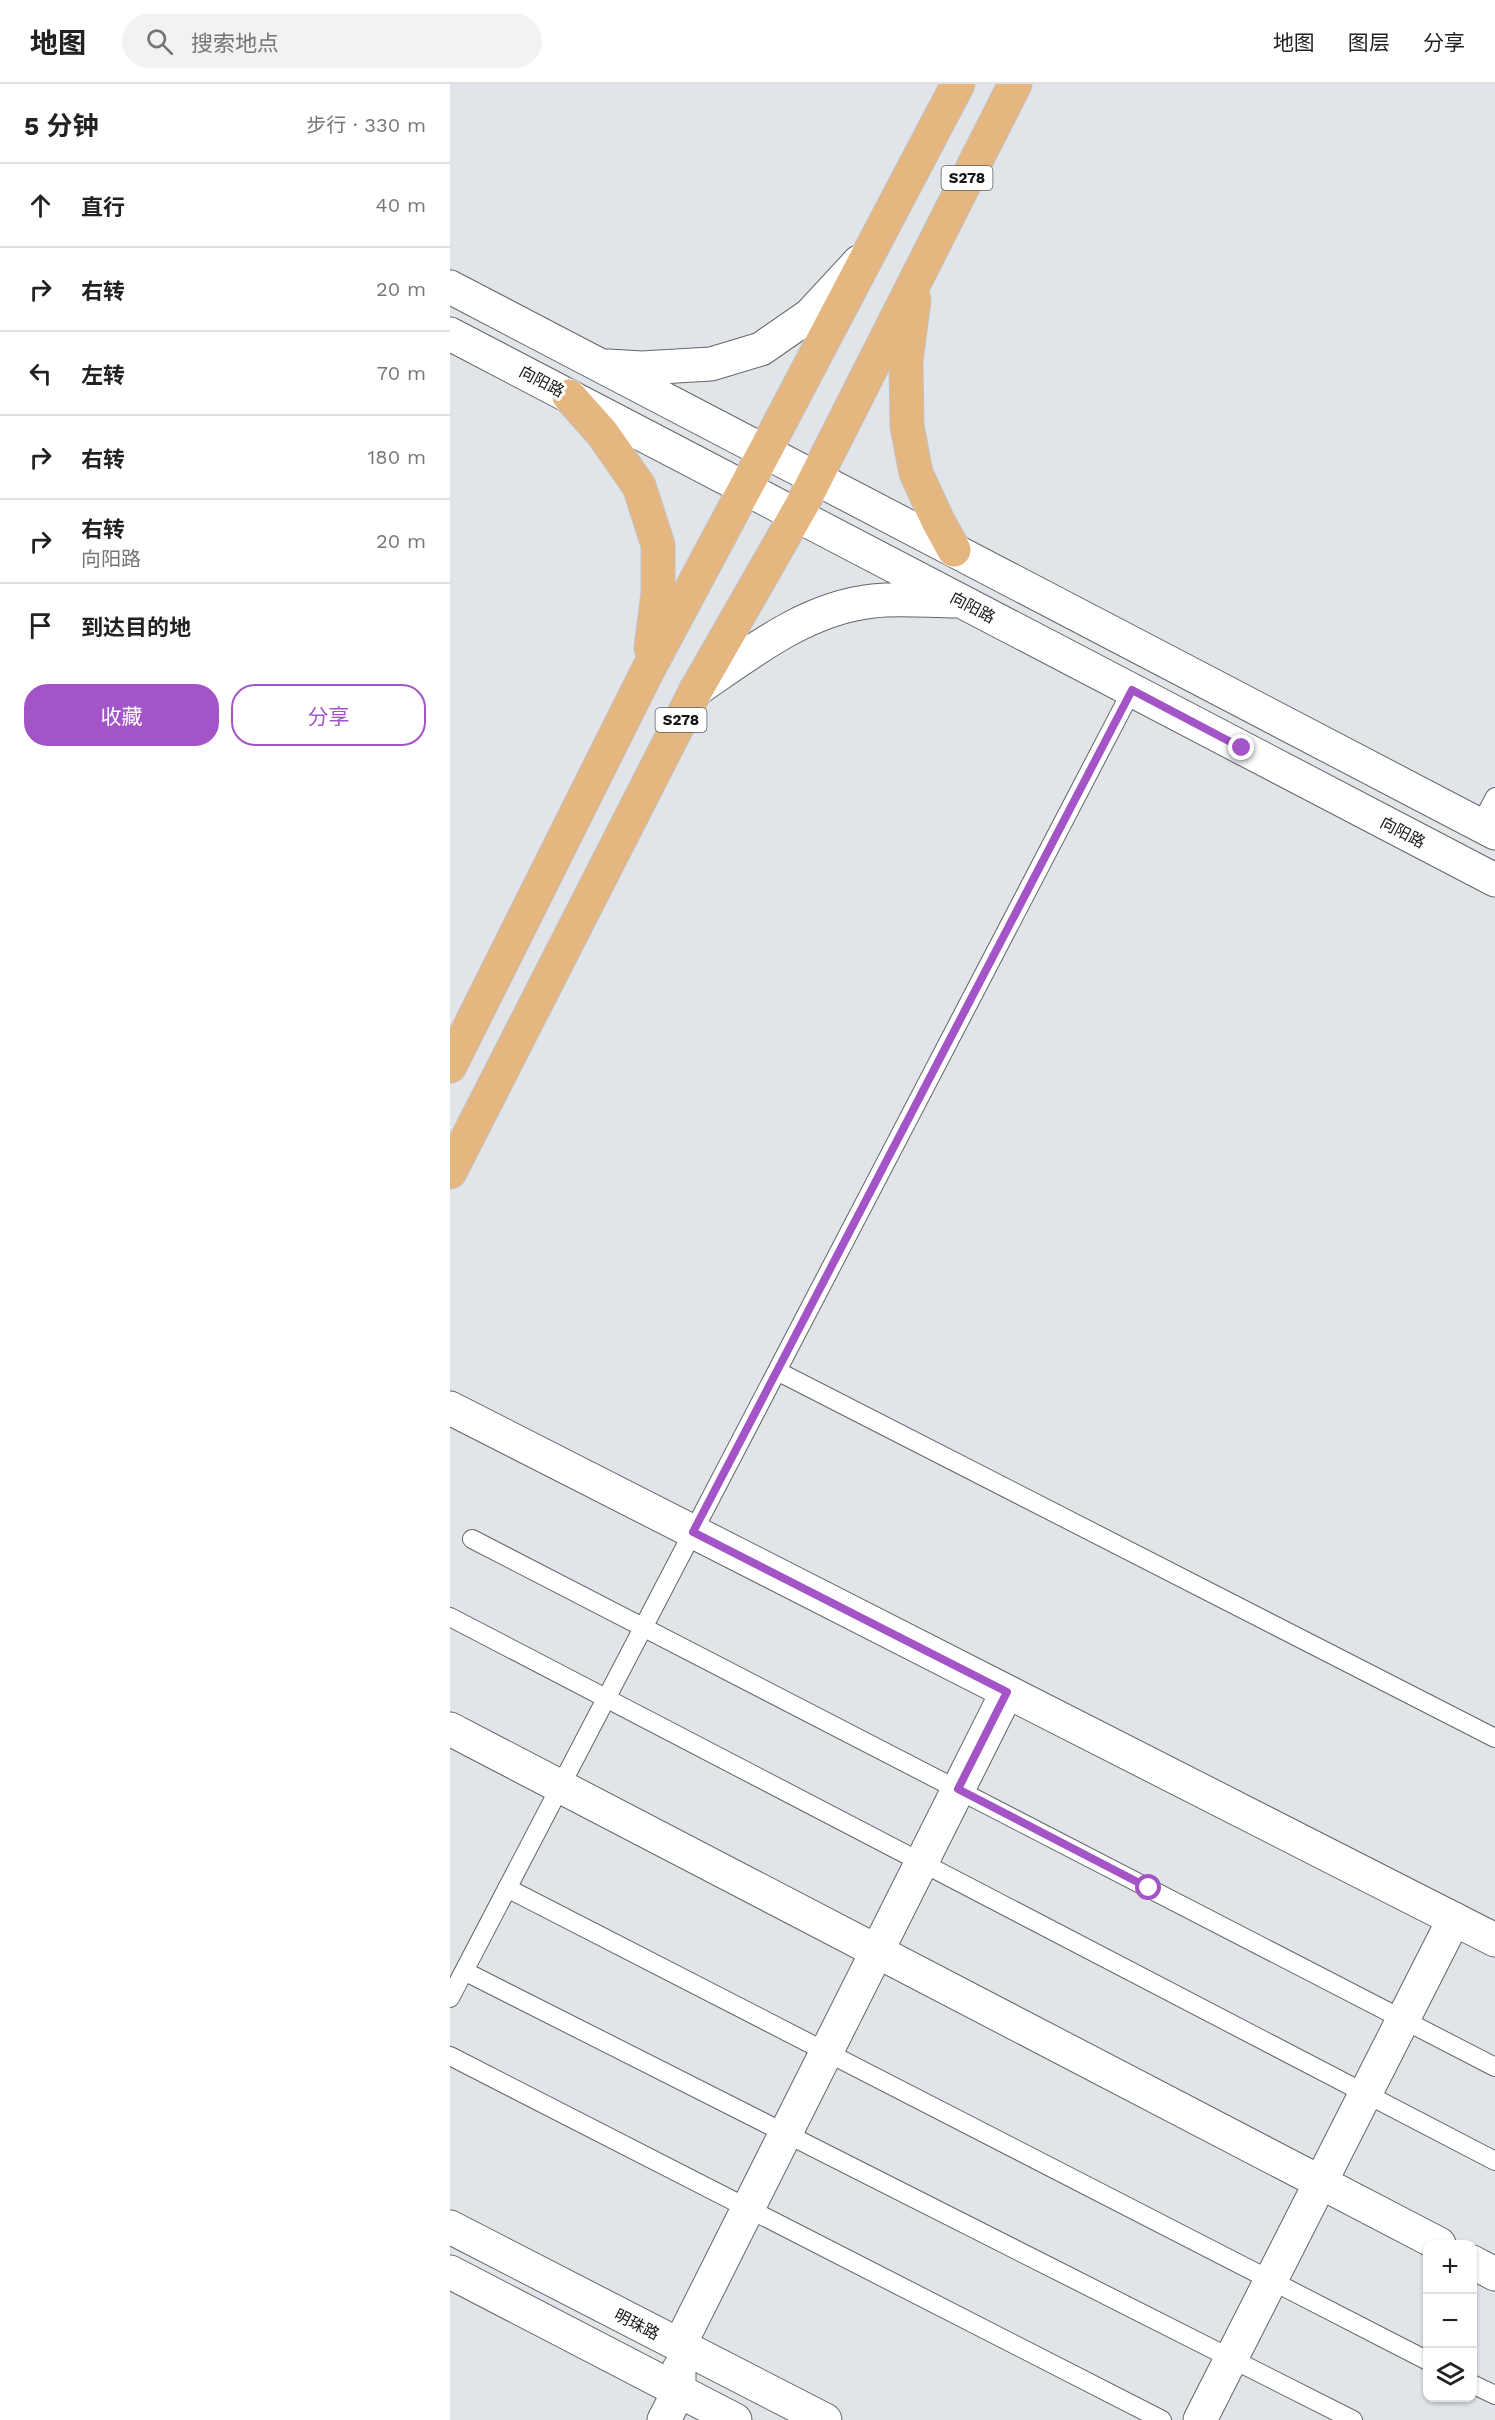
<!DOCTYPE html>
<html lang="zh">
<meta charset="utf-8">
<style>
:root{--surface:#fff;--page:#f2f2f2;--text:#222;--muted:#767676;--line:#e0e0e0;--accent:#a354c6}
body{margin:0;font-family:"Work Sans","Noto Sans SC",sans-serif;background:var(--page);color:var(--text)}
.controls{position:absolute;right:18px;bottom:18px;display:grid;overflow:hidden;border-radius:12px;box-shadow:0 2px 4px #0004}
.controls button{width:54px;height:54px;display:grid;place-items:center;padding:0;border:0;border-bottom:2px solid var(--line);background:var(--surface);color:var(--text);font:30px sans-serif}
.stop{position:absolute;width:18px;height:18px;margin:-14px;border:4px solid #a354c6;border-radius:50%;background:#fff}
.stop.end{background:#a354c6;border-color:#fff;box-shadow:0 2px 6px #0008}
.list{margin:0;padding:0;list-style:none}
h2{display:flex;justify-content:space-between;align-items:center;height:78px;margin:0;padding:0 24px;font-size:26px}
h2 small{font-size:20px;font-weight:400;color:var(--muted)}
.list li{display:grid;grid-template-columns:39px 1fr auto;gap:18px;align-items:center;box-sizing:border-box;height:84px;padding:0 24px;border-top:2px solid var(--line)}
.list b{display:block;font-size:22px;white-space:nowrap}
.list p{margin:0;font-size:20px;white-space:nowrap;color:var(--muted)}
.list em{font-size:20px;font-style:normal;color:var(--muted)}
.actions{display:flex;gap:12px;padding:18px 24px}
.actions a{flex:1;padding:14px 0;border:2px solid var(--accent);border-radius:24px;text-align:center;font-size:21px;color:var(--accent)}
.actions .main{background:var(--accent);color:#fff}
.icon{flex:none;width:33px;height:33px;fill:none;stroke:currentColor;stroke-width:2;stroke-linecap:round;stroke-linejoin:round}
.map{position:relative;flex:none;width:1045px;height:2336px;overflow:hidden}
header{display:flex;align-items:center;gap:36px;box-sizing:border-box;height:84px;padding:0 30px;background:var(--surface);border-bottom:2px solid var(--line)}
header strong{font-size:28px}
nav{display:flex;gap:33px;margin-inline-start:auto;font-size:21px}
.search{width:420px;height:54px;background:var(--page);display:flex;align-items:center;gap:15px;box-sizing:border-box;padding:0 21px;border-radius:33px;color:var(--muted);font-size:22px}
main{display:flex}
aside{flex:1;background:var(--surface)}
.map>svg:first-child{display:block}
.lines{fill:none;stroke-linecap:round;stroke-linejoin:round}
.lane-casing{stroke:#636569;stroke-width:20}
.street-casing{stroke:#636569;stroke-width:35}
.secondary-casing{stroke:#636569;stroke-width:35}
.primary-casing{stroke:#c2c3c3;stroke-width:35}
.lane{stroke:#fff;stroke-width:18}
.street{stroke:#fff;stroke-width:33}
.secondary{stroke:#fff;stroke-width:33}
.primary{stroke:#e5b67f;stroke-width:33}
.route{stroke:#a354c6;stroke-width:8}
.labels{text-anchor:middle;stroke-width:6;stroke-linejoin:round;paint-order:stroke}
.shield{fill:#fff;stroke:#5c5d5e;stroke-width:1.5}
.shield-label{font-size:15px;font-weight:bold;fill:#161719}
.street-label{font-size:16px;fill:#161719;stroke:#fff}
</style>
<header>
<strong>地图</strong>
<div class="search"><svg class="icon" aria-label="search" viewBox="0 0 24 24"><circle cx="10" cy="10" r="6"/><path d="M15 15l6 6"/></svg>搜索地点</div>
<nav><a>地图</a><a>图层</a><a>分享</a></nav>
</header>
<main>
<aside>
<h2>5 分钟<small>步行 · 330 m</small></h2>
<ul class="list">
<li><svg class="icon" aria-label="ahead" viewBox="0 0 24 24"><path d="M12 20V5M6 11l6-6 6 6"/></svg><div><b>直行</b></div><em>40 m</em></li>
<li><svg class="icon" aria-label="right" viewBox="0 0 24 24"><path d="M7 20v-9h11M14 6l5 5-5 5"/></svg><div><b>右转</b></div><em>20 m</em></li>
<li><svg class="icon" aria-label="left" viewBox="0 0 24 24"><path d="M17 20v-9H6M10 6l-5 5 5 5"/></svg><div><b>左转</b></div><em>70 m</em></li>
<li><svg class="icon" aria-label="right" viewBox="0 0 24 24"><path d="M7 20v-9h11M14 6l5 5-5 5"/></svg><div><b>右转</b></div><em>180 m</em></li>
<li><svg class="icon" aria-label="right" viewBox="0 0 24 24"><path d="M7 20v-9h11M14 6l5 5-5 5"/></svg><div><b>右转</b><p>向阳路</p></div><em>20 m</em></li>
<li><svg class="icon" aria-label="arrive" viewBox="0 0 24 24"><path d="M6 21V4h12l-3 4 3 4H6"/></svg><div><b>到达目的地</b></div></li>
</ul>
<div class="actions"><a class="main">收藏</a><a>分享</a></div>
</aside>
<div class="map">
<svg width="1045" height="2336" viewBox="0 0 1045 2336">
<rect width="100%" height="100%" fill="#e1e4e9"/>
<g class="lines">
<defs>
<path id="lane" d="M1030,741L1045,713
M327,1287L1045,1654
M22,1455L1045,1983
M0,1533L1045,2077
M57,1804L978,2277
M14,1887L903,2336
M0,1914L682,606
M0,1972L712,2336
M1022,2300L1045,2311"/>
<path id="street" d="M0,1645L989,2160
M1022,2178L1045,2190
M229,2262L557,1608
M750,2336L1004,1835"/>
<path id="secondary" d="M0,203L1045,749
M0,250L1045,796
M158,282L192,284L261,280L311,265L360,231L409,178
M246,606C300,569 356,524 423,517C450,514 479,517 506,517
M0,1324L1045,1856
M0,2143L375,2336
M0,2188L285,2336
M214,2336L229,2307V2285"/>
<path id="primary" d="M464,216L456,277L457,342L466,389L488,437L504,466
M119,312L152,349L189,402L208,461V509L201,564
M0,982L198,586L315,367L508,0
M0,1088L246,606L353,419L565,0"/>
</defs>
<use href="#lane" class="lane-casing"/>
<use href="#street" class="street-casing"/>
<use href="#secondary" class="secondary-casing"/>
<use href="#primary" class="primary-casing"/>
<use href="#lane" class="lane"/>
<use href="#street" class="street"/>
<use href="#secondary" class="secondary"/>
<use href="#primary" class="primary"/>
</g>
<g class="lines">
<path class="route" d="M699,1804L508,1705L557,1608L243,1448L682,606L792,664"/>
</g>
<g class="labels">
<g class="shield">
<rect x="491.5" y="82" width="51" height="24" rx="4.5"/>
<rect x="205.5" y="624" width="51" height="24" rx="4.5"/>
</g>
<g class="shield-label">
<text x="517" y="99">S278</text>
<text x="231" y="641">S278</text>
</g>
<g class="street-label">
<text transform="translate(92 297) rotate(28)" y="6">向阳路</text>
<text transform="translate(523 523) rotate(28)" y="6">向阳路</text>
<text transform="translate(953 748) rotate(28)" y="6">向阳路</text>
<text transform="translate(187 2240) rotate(27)" y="6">明珠路</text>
</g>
</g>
</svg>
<div class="controls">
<button>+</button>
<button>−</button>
<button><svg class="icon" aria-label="layers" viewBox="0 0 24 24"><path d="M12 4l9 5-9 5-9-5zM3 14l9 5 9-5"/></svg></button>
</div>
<div class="stop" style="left:699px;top:1804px"></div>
<div class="stop end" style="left:792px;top:664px"></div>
</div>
</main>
